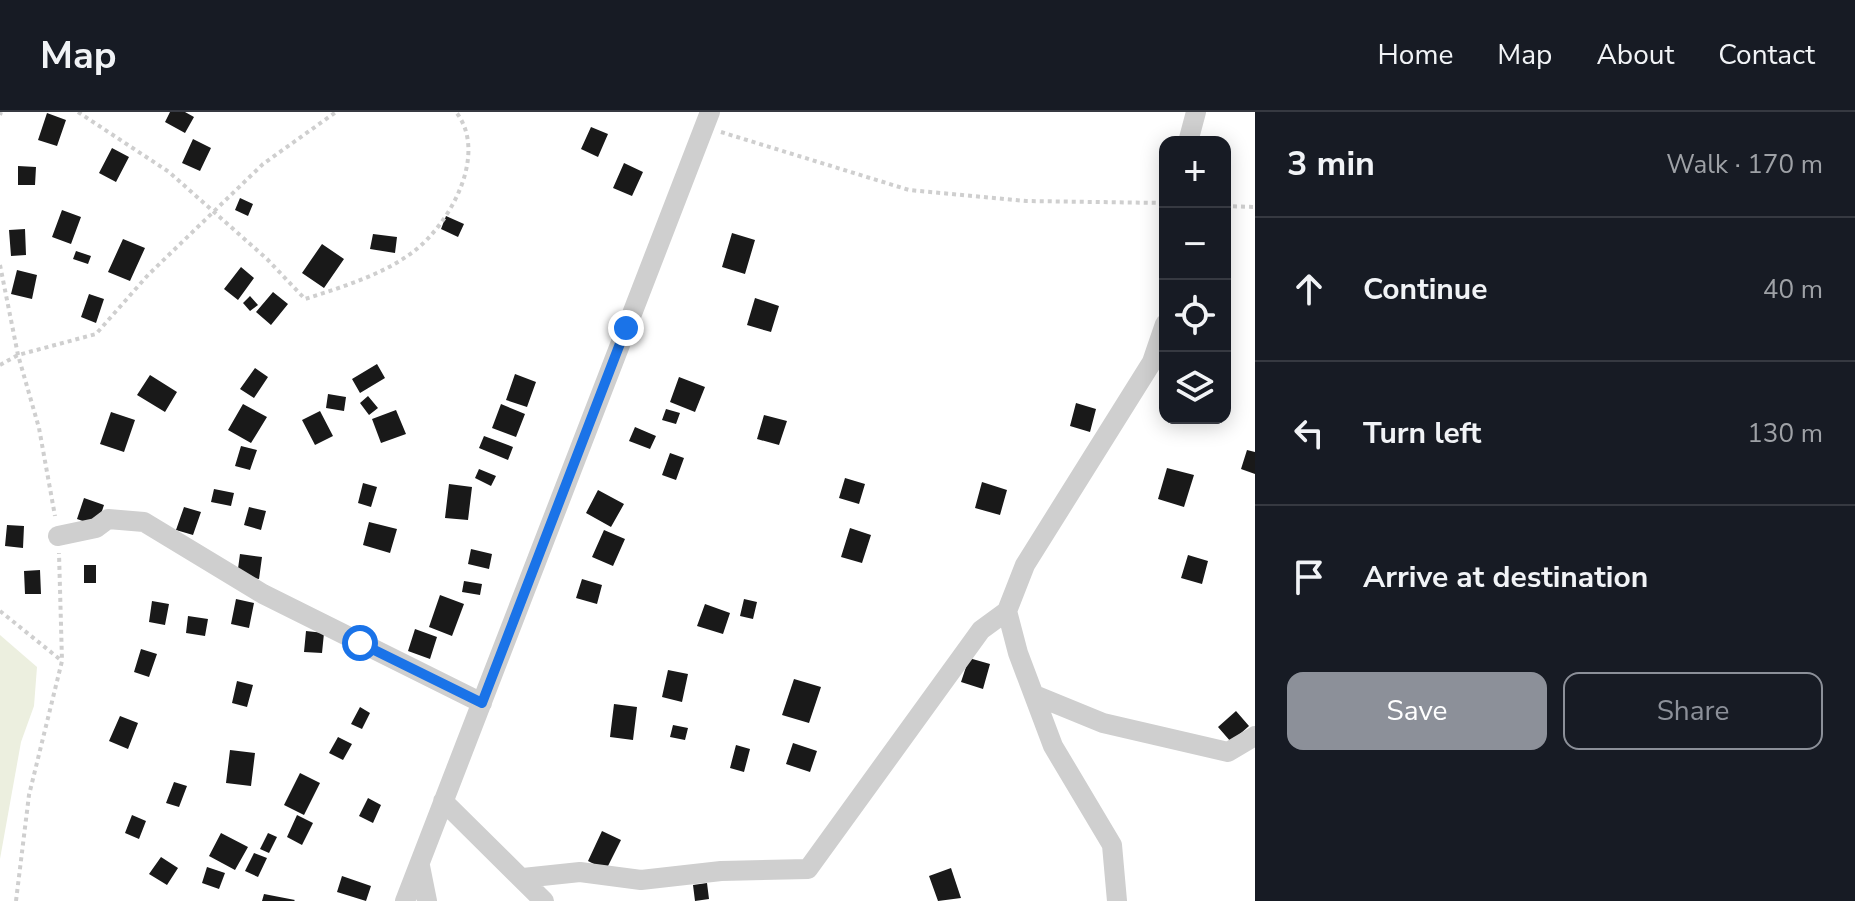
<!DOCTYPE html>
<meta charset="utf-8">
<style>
:root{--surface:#171b24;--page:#242831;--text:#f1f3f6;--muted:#9ea1a6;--line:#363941;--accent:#8c9099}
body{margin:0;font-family:"Nunito Sans",sans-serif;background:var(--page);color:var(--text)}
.controls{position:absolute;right:24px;top:24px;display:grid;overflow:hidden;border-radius:16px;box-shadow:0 4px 20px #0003}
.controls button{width:72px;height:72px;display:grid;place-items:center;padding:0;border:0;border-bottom:2px solid var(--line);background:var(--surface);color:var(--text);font:40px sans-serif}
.stop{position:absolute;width:24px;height:24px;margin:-18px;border:6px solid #1a73e8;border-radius:50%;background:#fff}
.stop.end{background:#1a73e8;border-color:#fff;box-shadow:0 2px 8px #0008}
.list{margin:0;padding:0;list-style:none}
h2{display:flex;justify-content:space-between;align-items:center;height:104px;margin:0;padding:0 32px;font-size:34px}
h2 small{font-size:26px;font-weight:400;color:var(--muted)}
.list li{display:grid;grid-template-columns:52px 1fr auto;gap:24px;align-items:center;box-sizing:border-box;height:144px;padding:0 32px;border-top:2px solid var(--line)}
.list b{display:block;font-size:30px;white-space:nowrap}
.list em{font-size:26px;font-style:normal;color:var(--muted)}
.actions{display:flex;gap:16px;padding:24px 32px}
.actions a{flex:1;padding:18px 0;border:2px solid var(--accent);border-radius:16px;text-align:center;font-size:28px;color:var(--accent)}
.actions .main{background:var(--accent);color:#fff}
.icon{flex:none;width:44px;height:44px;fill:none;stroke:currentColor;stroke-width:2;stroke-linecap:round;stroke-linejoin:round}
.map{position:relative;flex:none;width:1255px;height:789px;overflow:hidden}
header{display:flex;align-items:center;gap:48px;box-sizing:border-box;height:112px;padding:0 40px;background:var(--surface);border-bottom:2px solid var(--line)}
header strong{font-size:38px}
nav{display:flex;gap:44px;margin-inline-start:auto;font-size:28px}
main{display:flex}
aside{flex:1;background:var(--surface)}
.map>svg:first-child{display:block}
.green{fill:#ecefdf}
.building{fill:#191919}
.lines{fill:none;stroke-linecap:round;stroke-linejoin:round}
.path{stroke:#cfcfcf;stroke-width:4;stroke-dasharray:4 4;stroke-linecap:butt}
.minor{stroke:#cfcfcf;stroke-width:20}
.route{stroke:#1a73e8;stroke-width:10}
</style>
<header>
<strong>Map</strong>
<nav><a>Home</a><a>Map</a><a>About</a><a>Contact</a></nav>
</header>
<main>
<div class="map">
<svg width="1255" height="789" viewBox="0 0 1255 789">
<rect width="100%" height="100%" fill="#fff"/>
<path class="green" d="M0,523L37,555L34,594L21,630L0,747Z"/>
<path class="building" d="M170,0H185L194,5L185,21L165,10Z
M47,1L66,8L57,34L38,28Z
M591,15L608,22L598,45L581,37Z
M193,27L211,36L200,59L182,51Z
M112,36L129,45L116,70L99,61Z
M624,51L643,60L632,84L613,76Z
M18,54L36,55L35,73H18Z
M240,86L253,92L248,104L235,98Z
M62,98L81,105L71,132L52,125Z
M446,104L464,112L458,125L441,117Z
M25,117L26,143L11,144L9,118Z
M732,121L755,128L745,162L722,155Z
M373,122L397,125L395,141L370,137Z
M123,127L145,136L130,169L108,160Z
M322,132L344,147L324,176L302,161Z
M76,139L91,144L88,152L73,147Z
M241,155L254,166L238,188L224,177Z
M17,158L37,163L32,187L11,182Z
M273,180L288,192L271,213L256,200Z
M89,182L104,187L96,211L81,205Z
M250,184L258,193L250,199L243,191Z
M755,186L779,194L771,220L747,213Z
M377,252L385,266L360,281L352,267Z
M255,256L268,265L254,286L240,277Z
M515,262L536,270L527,295L506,288Z
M150,263L177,280L165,300L137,283Z
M679,265L705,275L695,300L670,290Z
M328,282L346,285L344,299L326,296Z
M368,284L378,296L369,303L360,291Z
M1076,291L1096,297L1090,320L1070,314Z
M243,292L267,305L251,331L228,318Z
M501,292L525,302L516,325L492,316Z
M666,297L680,301L676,312L662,308Z
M396,298L406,322L381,331L372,307Z
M320,299L333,324L315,333L302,308Z
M111,300L135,308L124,340L100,332Z
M764,303L787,309L779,333L757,327Z
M635,315L656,324L650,337L629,329Z
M484,324L513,335L508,348L479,336Z
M241,334L257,338L250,358L235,354Z
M1247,338L1255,340V362L1241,357Z
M670,341L684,346L676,368L662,363Z
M1167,356L1194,363L1184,395L1158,387Z
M479,357L496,364L491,374L475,366Z
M845,366L865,372L859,392L839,386Z
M982,370L1007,378L1000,403L975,396Z
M363,371L377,375L371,395L358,391Z
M449,372L472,375L468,408L445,406Z
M214,377L234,381L231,394L211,390Z
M598,378L624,392L611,415L586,401Z
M84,386L104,393L97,414L77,407Z
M184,395L201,400L193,423L176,418Z
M249,395L266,399L261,418L244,413Z
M369,410L397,417L390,441L363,433Z
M7,413L24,414L23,436L5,434Z
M850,416L871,423L862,451L841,445Z
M604,418L625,427L613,454L592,445Z
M471,437L492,442L489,457L468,452Z
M240,442L262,445L259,467L237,464Z
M1188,443L1208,449L1202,472L1181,466Z
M84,453H96V471H84Z
M40,458L41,482H25L24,459Z
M582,467L602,473L597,492L576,486Z
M464,469L482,472L480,483L462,480Z
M440,483L464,492L452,524L429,515Z
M236,487L254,491L249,516L231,512Z
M744,487L757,490L753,507L740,504Z
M152,489L169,492L165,513L149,510Z
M705,492L730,501L723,522L697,514Z
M188,504L208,507L205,524L186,521Z
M415,517L437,525L430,547L408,539Z
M306,519L324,521L322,541L304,540Z
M141,537L157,542L149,565L134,560Z
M969,546L990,552L983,577L961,570Z
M668,558L688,562L682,590L662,585Z
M794,567L821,575L809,611L782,603Z
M237,569L253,573L247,595L232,591Z
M614,592L637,595L633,628L610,625Z
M360,595L370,601L362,617L351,612Z
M1236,599L1249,614L1231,630L1218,615Z
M120,604L138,611L128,637L109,629Z
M673,613L688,616L685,628L670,625Z
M338,625L352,632L343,648L329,641Z
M793,631L817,639L810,660L786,652Z
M736,633L750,637L744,660L730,656Z
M230,638L255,641L251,674L226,671Z
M300,661L320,671L304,703L284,693Z
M174,670L187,674L179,695L166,691Z
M368,686L381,693L373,711L359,704Z
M132,703L146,709L139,727L125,721Z
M297,703L313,711L302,733L287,725Z
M602,719L621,728L606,758L588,749Z
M221,721L248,735L235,758L209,744Z
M268,721L277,725L269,741L260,737Z
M254,741L267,746L258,765L245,759Z
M161,745L178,756L167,773L149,762Z
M207,755L225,761L219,777L202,771Z
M951,756L961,786L938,789L929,764Z
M342,764L371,774L366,789L337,780Z
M707,771L709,787L695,789L693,773Z
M264,782L295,788L294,789H262Z"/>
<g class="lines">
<path class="path" d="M78,0L169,60L267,147L305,187C342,175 382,163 413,140C450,112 489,42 456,0
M0,3L1,0
M721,20L909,78L1026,89L1165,91
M1225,94L1255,95
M0,153L18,243L39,316L55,404
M0,253L18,243L96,222L148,163L263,52L336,0
M0,499L62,549
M16,789L29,683L62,549L59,441"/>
<path class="minor" d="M1188,30L1196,0
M58,424L96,416L108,407L144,410L263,482L482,591
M1037,584L1103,611L1228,640L1255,624
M443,689L544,789
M420,754L427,789
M523,766L580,760L641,768L721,759L808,757L981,518L1007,499
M405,789L710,0
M1117,789L1112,733L1053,634L1018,541L1007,499L1025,453L1152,250L1165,212"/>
</g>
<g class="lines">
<path class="route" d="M360,531L482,591L626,216"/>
</g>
</svg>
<div class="controls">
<button>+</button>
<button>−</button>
<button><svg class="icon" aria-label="locate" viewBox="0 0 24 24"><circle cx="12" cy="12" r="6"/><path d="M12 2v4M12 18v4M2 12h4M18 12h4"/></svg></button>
<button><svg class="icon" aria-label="layers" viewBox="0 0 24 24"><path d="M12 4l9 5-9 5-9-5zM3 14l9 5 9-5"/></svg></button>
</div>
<div class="stop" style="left:360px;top:531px"></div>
<div class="stop end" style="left:626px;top:216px"></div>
</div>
<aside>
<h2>3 min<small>Walk · 170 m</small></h2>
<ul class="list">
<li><svg class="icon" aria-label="ahead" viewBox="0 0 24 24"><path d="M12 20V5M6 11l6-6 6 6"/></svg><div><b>Continue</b></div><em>40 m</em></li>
<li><svg class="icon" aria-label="left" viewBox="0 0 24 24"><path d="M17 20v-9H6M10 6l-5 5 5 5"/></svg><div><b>Turn left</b></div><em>130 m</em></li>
<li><svg class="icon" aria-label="arrive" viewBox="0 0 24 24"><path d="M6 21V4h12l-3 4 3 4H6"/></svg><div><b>Arrive at destination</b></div></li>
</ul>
<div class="actions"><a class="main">Save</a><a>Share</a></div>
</aside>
</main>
